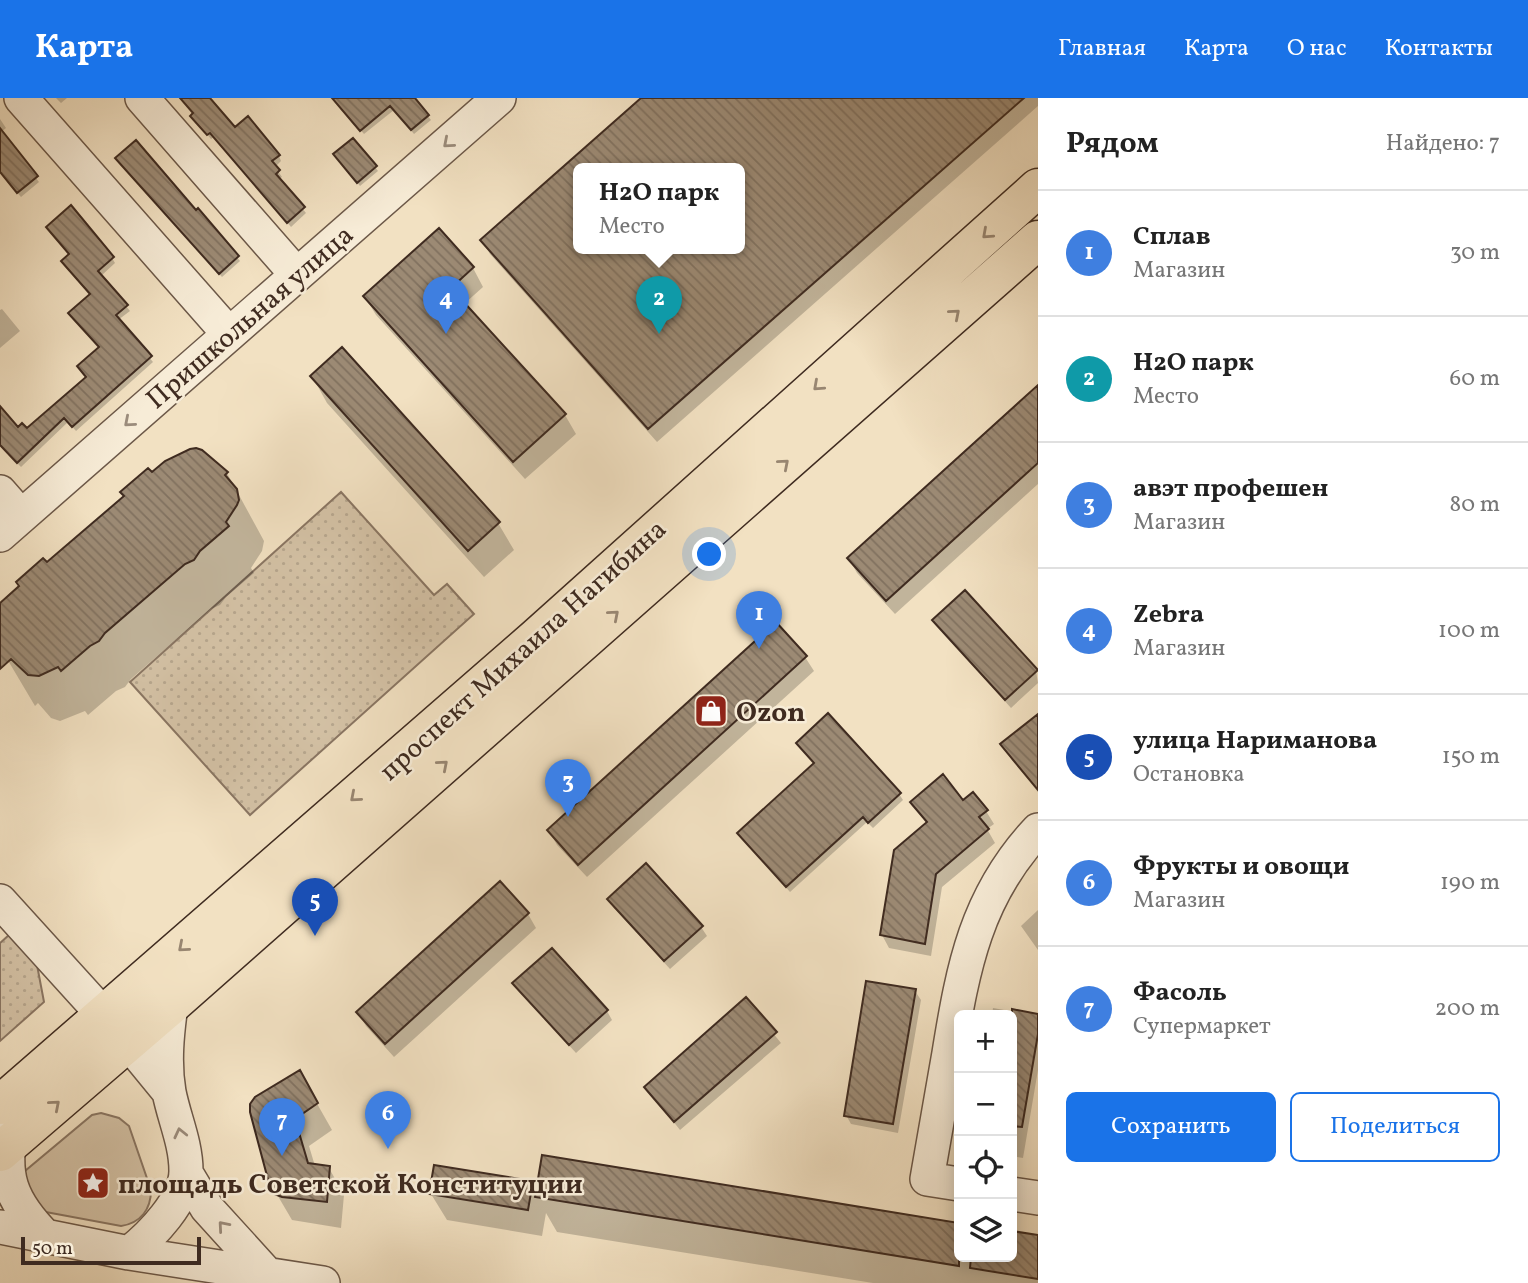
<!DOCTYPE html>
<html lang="ru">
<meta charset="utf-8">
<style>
:root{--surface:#fff;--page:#f6f6f6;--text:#222;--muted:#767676;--line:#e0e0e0;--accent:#1a73e8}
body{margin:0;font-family:Vollkorn,serif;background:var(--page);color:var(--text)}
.controls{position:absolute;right:21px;bottom:21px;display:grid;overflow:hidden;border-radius:10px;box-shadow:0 4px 18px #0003}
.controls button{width:63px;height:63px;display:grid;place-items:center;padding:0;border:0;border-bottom:2px solid var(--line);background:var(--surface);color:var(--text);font:35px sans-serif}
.scale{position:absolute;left:21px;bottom:18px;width:180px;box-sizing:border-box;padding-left:7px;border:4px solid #3f2b20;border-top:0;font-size:19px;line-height:24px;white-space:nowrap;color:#3f2b20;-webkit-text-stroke:5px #f7ecd7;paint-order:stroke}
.you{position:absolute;left:710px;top:457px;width:24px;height:24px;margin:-18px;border:5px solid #fff;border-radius:50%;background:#1a73e8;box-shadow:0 0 0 10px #1a73e833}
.badge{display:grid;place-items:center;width:46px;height:46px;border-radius:50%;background:var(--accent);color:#fff;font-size:23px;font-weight:700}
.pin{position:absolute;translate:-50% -58px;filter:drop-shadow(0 2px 4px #0008)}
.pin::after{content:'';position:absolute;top:37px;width:24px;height:21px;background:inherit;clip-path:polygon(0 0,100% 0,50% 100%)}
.popup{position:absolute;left:573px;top:65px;width:172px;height:91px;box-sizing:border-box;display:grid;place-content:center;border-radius:10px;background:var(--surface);filter:drop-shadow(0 2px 5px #0005);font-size:23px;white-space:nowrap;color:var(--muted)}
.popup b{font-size:26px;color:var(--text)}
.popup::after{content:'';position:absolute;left:50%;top:100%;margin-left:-14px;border:14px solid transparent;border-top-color:var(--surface)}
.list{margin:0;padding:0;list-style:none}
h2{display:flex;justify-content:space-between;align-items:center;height:91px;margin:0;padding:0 28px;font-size:30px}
h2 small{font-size:23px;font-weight:400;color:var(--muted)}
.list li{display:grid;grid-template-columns:46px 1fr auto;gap:21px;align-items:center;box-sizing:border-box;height:126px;padding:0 28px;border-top:2px solid var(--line)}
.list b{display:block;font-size:26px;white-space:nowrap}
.list p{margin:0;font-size:23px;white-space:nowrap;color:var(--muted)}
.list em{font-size:23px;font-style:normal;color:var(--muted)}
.actions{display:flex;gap:14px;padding:21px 28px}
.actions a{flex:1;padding:16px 0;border:2px solid var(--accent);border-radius:10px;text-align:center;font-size:24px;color:var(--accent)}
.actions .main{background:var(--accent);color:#fff}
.icon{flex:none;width:38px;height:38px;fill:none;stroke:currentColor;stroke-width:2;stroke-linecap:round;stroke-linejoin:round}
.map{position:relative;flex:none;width:1038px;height:1185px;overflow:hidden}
header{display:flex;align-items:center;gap:42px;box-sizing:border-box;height:98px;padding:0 35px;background:var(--accent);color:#fff}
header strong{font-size:33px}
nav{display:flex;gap:38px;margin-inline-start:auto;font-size:24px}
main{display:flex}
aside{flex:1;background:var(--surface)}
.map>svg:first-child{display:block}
.grass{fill:#d4c2a6;stroke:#8a7663;stroke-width:2}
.park{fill:url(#park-dots);stroke:#8a7663;stroke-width:2}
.shadow{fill:#0003;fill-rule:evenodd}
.building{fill:url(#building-back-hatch);stroke:#3f2b20;stroke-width:2;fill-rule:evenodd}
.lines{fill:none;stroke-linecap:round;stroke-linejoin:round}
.minor-casing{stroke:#6c5848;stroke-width:36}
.major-casing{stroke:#3f2b20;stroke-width:41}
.minor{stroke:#f7ecd7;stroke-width:33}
.major{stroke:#f2e1c2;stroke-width:38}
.oneway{stroke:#9b8c7c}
.oneway2{stroke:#988671}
.labels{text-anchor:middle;stroke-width:5;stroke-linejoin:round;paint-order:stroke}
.street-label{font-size:28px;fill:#3f2b20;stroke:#f7ecd7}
.poi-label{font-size:28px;font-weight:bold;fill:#3f2b20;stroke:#f7ecd7;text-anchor:start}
</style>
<header>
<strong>Карта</strong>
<nav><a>Главная</a><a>Карта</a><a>О нас</a><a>Контакты</a></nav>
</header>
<main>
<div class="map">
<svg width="1038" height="1185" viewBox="0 0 1038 1185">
<defs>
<pattern id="park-dots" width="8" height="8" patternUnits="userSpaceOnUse" patternTransform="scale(1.75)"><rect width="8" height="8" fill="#d4c2a6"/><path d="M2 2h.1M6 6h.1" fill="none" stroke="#b7a78f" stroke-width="1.8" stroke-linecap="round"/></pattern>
<pattern id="building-back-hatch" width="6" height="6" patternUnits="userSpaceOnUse" patternTransform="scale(1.75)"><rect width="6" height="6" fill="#9c8a74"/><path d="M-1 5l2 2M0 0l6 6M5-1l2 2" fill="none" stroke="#81715f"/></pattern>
</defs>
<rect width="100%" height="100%" fill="#f2e1c2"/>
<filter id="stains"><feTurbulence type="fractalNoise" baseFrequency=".00286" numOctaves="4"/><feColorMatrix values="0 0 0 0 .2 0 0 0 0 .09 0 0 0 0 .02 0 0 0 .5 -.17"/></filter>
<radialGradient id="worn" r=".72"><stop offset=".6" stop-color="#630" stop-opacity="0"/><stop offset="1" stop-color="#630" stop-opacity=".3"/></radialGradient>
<path class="grass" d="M101,1015L119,1020L129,1028L151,1092C151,1111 141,1125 121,1128L35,1112L26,1108L25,1073L92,1017Z"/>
<path class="park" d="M341,394L434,497L447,486L474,516L250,717L130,584Z
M9,837L37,867L44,904L0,943V845Z"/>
<path class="shadow" d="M56,0H67L61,5Z
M180,0H207L235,32L248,20L279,58L281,63L275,69L282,79L278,81L306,115L291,129L214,39L211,41L196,23L195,17Z
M333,0H413L431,22L414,36L394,12L364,36Z
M643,0H1038V8L657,344L490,156L482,142ZM578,70H740V150H578Z
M0,21L6,30L1,34L39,84L21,99L0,75Z
M338,61L375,69L378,73L360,88Z
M119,64L195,114L198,113L240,163L222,179Z
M112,160L115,165L101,178L130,213L118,222L153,264L76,333L68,324L21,369L0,348V311L18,331L26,332L88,280L100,251L74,221L91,197L66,168Z
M473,170L483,189L464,206L565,317L576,336L525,381L376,217L365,199Z
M2,211L20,233L0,250V212Z
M312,278L498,425L514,452L484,479L327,305Z
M1038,289V386L895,516L857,475L849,461Z
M201,354L227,375L264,443L262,453L251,470L254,475L226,499L220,507L211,511L131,581L125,589L116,593L88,617L85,613L60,623L51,620L38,605L35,608L0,549V511L47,467L151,377Z
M934,522L1036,573L1038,585L1011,610L940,531Z
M805,559L814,573L587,779L557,747L549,733Z
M1038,621V694L1011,661L1003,647Z
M798,645L899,696L903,702L873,730L867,724L790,794L739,736L815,666Z
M912,704H963L986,713L994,726L987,731L995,745L942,789L931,858L889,850L882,837L927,726Z
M500,785L528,816L536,830L394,959L366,928L358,915Z
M609,801L701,829L707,838L670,871L614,810Z
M1038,812V852L1021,828Z
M515,885L607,913L612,922L576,955L520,894Z
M915,893L921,902L898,1035L851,1026L846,1017Z
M746,902L781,945L680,1032L646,989Z
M993,910L1038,918V972L1023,1060L1012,1058V917H992Z
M299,974L332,1032L309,1048L315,1068L329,1070L344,1097L341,1130L292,1122L272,1088Z
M543,1059L959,1126V1159H1012V1135L1038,1139V1185H873L557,1134L546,1115L542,1138L447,1122L431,1096L532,1084L537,1095Z"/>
<path class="building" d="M180,0H210L235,29L248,18L280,57L272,63L280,72L276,76L305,109L287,125L210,35L207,37L190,18L193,15Z
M332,0H415L429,17L411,32L390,8L360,33Z
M641,0H1024L648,331L480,142ZM578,70H739V150H578Z
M0,30L38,78L17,95L0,74Z
M353,40L377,68L357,85L333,56Z
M136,42L196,112L198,110L239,158L219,176L115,60Z
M71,107L114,159L98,173L128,207L116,217L152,258L72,329L64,320L17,365L0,347V308L18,329L22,325L27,330L86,279L77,268L99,249L68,215L90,196L61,163L69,156L46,129Z
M439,130L474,169L451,190L566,316L513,364L363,198Z
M342,249L500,424L468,453L310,278Z
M1038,287V365L886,503L847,460Z
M196,350L202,352L228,374L225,377L237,391L239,402L237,407L226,424L229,428L200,453L194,462L185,466L105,535L99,543L90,548L61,573L58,569L39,578L28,577L11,561L0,571V505L19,488L16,484L43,460L47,464L124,398L120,394L148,370L152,374L165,363L190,351Z
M965,492L1038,572L1005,602L932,522Z
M776,524L807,558L578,767L547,732Z
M828,615L901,695L868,725L863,719L786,789L737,735L814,665L796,645Z
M1038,616V692L1000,646Z
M943,676L963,702L973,694L988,712L979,719L989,731L936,776L925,846L880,837L894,752L927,724L910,704Z
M646,765L703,828L664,863L607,801Z
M500,783L529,815L385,946L356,914Z
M552,850L608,912L569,947L512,885Z
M866,883L916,891L893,1026L844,1018Z
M746,899L777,934L674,1024L644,989Z
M1012,911L1038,916V936L1022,1029L1012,1028Z
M300,972L318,1005L295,1021L308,1065L330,1068L327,1104L282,1099L274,1096L270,1089L250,1014V1006L255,999Z
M542,1057L959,1125V1168L535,1099Z
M434,1067L533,1083L528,1112L429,1096Z
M1012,1133L1038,1137V1181L970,1170L971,1159H1012Z"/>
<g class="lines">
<defs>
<path id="minor" d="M21,0L229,236
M142,0L297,177
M0,394L21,418
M0,437L499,0
M0,803L128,944L169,994
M12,1026C1,1077 10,1103 47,1140
M186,1075L207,1110L267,1176
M959,1086L927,1081C934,1039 942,997 949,955C963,869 976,798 1038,732
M1012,1096L1038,1100
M0,1129L129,1155L323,1185
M129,1155C151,1138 186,1102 186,1073C186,1045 174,1020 169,994C164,965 167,936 171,907"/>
<path id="major" d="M0,1007L536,540L1038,90
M0,1054L171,907L1038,142"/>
</defs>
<use href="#minor" class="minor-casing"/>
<use href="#major" class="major-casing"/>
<use href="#minor" class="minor"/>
<use href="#major" class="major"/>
</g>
<defs><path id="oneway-chevron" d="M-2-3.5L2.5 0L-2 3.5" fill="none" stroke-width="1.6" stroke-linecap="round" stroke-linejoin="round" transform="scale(1.75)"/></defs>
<g class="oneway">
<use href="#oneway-chevron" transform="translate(448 45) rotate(139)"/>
<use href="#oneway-chevron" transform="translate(129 324) rotate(139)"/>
<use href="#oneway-chevron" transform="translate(180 1035) rotate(-103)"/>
<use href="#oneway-chevron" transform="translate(223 1128) rotate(-131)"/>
</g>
<g class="oneway2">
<use href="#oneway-chevron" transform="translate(987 136) rotate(138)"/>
<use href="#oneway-chevron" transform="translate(955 216) rotate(-41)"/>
<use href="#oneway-chevron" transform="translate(818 288) rotate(138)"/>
<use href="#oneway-chevron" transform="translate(784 366) rotate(-41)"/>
<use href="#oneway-chevron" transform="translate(614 517) rotate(-41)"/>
<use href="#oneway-chevron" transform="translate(443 667) rotate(-41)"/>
<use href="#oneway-chevron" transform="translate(355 699) rotate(139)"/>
<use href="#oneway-chevron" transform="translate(183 849) rotate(139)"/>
<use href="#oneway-chevron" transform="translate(55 1007) rotate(-41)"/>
</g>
<defs>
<symbol id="shop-square" viewBox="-11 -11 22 22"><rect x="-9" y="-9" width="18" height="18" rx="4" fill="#8f2418" stroke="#f7ecd7"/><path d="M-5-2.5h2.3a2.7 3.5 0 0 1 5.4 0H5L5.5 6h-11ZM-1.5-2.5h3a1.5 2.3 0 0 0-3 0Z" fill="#fff"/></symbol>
<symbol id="sight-square" viewBox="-11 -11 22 22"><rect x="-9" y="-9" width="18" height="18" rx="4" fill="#8f2418" stroke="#f7ecd7"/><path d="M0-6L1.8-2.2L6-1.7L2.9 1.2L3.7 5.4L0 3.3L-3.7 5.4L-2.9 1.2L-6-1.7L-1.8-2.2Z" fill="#fff"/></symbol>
</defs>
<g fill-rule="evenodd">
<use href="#shop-square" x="692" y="594" width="38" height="38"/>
<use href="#sight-square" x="74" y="1066" width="38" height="38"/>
</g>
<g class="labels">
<g class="street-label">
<text transform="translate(249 218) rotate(-41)" y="10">Пришкольная улица</text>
<text transform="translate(522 551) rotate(-42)" y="10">проспект Михаила Нагибина</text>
</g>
<g class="poi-label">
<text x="736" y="623">Ozon</text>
<text x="118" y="1095">площадь Советской Конституции</text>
</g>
</g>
<rect width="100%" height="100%" filter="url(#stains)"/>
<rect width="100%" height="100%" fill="url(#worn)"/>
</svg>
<div class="controls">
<button>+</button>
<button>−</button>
<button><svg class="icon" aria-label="locate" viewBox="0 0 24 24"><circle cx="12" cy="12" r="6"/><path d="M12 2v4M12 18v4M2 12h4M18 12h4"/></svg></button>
<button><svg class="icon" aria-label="layers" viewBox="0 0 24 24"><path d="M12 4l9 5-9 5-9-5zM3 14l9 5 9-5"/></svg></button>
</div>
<div class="scale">50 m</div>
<div class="you"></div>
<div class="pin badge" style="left:759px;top:551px;background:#3f7fe0">1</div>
<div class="pin badge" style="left:659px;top:236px;background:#0f9aa8">2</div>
<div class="popup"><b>H2O парк</b>Место</div>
<div class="pin badge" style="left:568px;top:719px;background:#3f7fe0">3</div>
<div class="pin badge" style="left:446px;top:236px;background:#3f7fe0">4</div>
<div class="pin badge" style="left:315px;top:838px;background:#1a4fb4">5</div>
<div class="pin badge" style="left:388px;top:1051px;background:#3f7fe0">6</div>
<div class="pin badge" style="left:282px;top:1058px;background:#3f7fe0">7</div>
</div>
<aside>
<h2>Рядом<small>Найдено: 7</small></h2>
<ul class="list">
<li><span class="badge" style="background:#3f7fe0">1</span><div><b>Сплав</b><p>Магазин</p></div><em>30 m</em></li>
<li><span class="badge" style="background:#0f9aa8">2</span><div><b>H2O парк</b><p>Место</p></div><em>60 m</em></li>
<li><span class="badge" style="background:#3f7fe0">3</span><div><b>авэт профешен</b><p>Магазин</p></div><em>80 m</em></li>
<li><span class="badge" style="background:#3f7fe0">4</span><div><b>Zebra</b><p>Магазин</p></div><em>100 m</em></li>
<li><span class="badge" style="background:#1a4fb4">5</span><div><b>улица Нариманова</b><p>Остановка</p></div><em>150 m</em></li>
<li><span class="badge" style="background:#3f7fe0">6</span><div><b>Фрукты и овощи</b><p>Магазин</p></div><em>190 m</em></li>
<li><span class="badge" style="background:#3f7fe0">7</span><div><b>Фасоль</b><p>Супермаркет</p></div><em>200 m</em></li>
</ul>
<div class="actions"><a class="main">Сохранить</a><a>Поделиться</a></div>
</aside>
</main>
